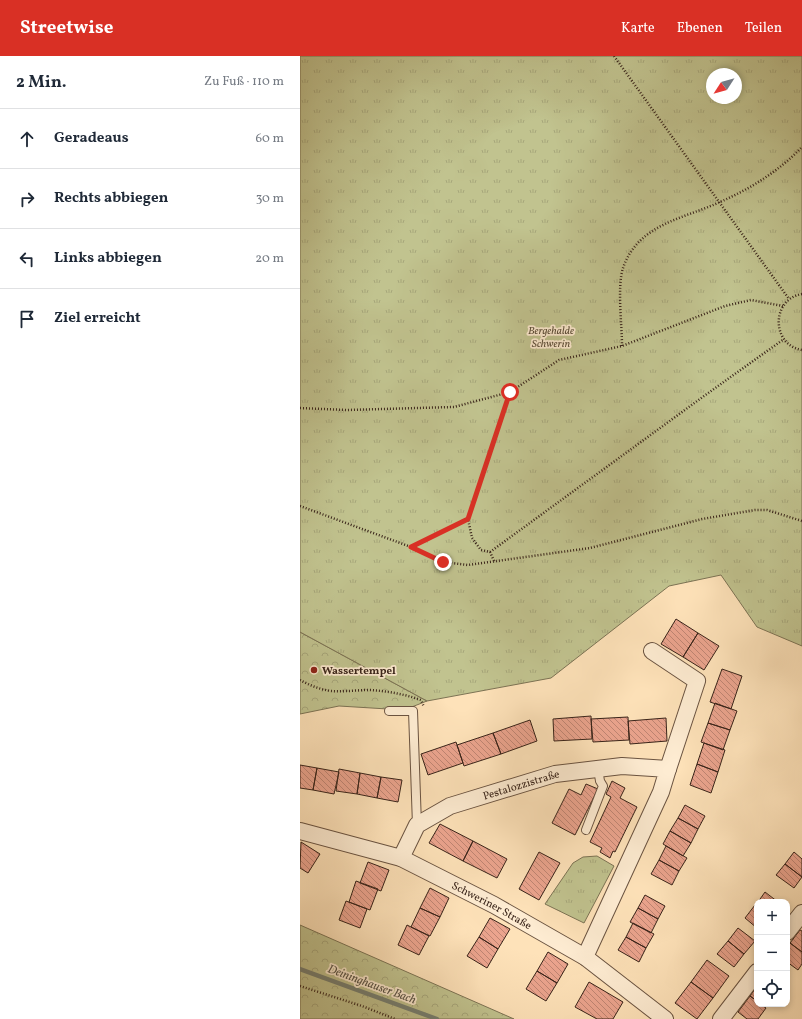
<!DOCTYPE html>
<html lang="de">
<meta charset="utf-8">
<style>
:root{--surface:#fff;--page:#f6f6f7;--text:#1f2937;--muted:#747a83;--line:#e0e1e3;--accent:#d93025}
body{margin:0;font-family:Vollkorn,serif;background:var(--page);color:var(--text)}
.controls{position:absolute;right:12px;bottom:12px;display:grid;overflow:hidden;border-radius:8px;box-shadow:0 2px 6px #0003}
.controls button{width:36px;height:36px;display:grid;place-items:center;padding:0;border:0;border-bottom:1px solid var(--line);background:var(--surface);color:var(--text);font:20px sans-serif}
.compass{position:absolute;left:406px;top:12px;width:36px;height:36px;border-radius:50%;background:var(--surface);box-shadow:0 2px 6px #0003;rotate:234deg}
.stop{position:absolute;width:12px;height:12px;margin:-9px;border:3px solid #d93025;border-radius:50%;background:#fff}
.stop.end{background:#d93025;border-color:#fff;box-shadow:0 1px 4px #0008}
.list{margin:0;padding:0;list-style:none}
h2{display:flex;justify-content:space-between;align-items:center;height:52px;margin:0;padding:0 16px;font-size:17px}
h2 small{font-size:13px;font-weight:400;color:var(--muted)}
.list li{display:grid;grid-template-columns:26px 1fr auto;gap:12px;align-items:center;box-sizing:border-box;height:60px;padding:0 16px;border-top:1px solid var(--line)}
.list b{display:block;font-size:15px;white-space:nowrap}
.list em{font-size:13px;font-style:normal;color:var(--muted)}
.icon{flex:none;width:22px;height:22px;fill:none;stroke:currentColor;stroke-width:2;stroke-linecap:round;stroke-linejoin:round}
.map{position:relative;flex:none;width:502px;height:963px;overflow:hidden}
header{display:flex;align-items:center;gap:24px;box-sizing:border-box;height:56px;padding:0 20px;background:var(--accent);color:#fff}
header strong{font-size:19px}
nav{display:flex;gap:22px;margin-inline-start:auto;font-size:14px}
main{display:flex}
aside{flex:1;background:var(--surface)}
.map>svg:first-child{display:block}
.forest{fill:url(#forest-crowns);stroke:#7c7354}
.park{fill:url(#park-tufts);stroke:#7c7354;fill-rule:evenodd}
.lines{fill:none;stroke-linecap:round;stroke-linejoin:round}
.stream{stroke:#768073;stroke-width:4.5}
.building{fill:url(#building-back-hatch);stroke:#382319}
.lane-casing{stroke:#6a5341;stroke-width:10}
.street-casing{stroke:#6a5341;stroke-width:18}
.path{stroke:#382319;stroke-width:2.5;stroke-dasharray:1 2;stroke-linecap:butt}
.lane{stroke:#feecd2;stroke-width:8}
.street{stroke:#feecd2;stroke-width:16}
.route{stroke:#d93025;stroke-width:5}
.poi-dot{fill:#8f2418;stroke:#feecd2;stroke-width:1.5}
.labels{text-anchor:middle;stroke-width:3.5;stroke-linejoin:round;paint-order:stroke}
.park-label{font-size:11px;font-style:italic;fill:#5a4b36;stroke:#feecd2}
.poi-label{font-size:11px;font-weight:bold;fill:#382319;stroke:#feecd2;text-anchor:start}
.street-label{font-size:11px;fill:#382319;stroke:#feecd2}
.water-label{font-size:12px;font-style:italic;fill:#575246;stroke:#feecd2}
</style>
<header>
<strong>Streetwise</strong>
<nav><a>Karte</a><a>Ebenen</a><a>Teilen</a></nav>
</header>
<main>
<aside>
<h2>2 Min.<small>Zu Fuß · 110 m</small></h2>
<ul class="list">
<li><svg class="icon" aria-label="ahead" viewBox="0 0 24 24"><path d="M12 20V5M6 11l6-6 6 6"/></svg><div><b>Geradeaus</b></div><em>60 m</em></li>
<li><svg class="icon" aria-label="right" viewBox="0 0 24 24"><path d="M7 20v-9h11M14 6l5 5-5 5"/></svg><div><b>Rechts abbiegen</b></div><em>30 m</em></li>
<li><svg class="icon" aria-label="left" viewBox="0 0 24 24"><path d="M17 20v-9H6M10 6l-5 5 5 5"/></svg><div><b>Links abbiegen</b></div><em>20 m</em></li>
<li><svg class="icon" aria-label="arrive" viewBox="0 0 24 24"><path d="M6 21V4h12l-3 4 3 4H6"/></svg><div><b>Ziel erreicht</b></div></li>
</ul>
</aside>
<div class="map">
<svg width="502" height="963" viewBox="0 0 502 963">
<defs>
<pattern id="forest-crowns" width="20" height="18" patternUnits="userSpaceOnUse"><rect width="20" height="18" fill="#c1c38f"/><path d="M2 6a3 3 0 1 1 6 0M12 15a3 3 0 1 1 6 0" fill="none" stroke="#a7a77b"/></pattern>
<pattern id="park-tufts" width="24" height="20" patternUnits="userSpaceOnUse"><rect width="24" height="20" fill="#c1c38f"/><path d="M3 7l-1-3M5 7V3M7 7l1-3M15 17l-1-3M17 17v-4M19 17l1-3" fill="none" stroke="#a7a77b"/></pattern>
<pattern id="building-back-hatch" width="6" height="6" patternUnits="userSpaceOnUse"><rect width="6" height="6" fill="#eba48e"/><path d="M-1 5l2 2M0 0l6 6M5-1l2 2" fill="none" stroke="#bf8573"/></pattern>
</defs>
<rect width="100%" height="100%" fill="#fee2b9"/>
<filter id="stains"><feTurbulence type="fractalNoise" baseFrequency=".005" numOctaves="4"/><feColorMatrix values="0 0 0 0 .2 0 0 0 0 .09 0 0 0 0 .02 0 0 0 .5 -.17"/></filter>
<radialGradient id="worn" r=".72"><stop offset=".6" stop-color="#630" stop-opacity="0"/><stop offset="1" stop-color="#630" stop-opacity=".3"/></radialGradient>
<path class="forest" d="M0,576L127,645L104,654L39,650L0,658Z
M0,869L214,963H0Z"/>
<path class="park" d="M0,0H502V590L457,571L421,519L369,530L251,622L127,645L0,576ZM412,18H436V42H412Z
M297,800L314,810L284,867L245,848L273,807L283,801Z"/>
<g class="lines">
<path class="stream" d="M0,913L137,963"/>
</g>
<path class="building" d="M376,563L398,577L383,601L361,588Z
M398,577L419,590L404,614L383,601Z
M422,613L442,620L431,653L410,646Z
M415,647L437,655L430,674L408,667Z
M291,660L292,683L254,685L253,663Z
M328,661L329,684L293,686L291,663Z
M366,662L367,685L330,688L328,665Z
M230,664L237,685L201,698L193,677Z
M408,667L430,674L423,694L401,686Z
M193,677L201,698L164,710L157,689Z
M156,686L163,707L128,719L121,698Z
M404,687L425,694L418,716L397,708Z
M397,708L418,716L411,737L390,729Z
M0,709L17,712L13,734L0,732Z
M17,712L39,716L34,738L13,734Z
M39,713L60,717L57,738L36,735Z
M60,717L81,721L77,742L57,738Z
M81,721L102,724L98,746L77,742Z
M312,725L325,732L320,742L337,751L315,796L313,795L310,802L300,796L302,792L290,786L311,741L306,738Z
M286,728L298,733L275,779L252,767L269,733L281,739Z
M385,749L405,760L398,773L378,762Z
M378,762L398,773L391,787L370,775Z
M140,768L173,785L163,805L129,787Z
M370,775L391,787L383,800L363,788Z
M173,785L207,803L197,822L163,805Z
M1,786L20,798L8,817L0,812Z
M366,790L387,802L379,815L359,804Z
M239,796L260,807L239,844L219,833Z
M494,796L502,803V821L485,808Z
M359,804L379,815L372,829L351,818Z
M68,806L89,814L81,835L60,827Z
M485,808L502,821L494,832L476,819Z
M56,825L78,833L70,854L49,846Z
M130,832L149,842L140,861L120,852Z
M465,836L478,846H458Z
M345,839L365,850L358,863L338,852Z
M46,845L67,853L60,872L39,864Z
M455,849L457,851V872L445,862Z
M120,852L140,861L130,880L111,871Z
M338,852L358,863L351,877L330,866Z
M190,862L210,873L198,893L179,881Z
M333,867L354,878L346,892L326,881Z
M107,869L129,880L119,899L98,889Z
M438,872L455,885L444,898L428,885Z
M500,874L502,875V896L490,887Z
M179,881L198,893L187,912L167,900Z
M326,881L346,892L339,906L318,894Z
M428,885L444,898L434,911L417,898Z
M490,887L502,896V908L498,914L487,906V891Z
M248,896L268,908L257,927L237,915Z
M407,904L429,920L413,942L391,926Z
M237,915L257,927L246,945L226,933Z
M289,926L323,946L313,963H297L275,951Z
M391,926L413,942L397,963L375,947Z
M457,930V945L450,940Z
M450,940L457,945V948H460L466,952L458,963H447L438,956Z"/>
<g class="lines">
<defs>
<path id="lane" d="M89,655H113L117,769
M286,774L303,730L300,725L298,713"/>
<g id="street">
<path d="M352,595L397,625L368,713"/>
<path id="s1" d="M0,775L101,802L194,849L285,901L365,963"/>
<path id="s2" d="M101,802L117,769L150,750L255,718L322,710L368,713L361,736L285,901"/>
<path d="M487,876L502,857"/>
<path d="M421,963L457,916"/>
</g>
</defs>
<use href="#lane" class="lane-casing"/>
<use href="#street" class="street-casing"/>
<path class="path" d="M314,0L489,243
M502,238C471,243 471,289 502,294
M322,290C322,270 317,230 323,212C338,168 383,163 420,146C450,133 479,115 502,91
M0,352L47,354L154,351L210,336L259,304L322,290L425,250L451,244L483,250
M0,450L111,491L143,506L168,509L290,492L402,463L455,454H467L502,465
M112,491L168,463
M190,496L404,340L484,283
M194,505L190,496L181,494L172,482L168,463L210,336
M0,624C9,629 21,634 32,635C44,636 57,634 69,634C87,635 104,638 121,644L124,651
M0,930L62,950L95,963"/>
<use href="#lane" class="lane"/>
<use href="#street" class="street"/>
</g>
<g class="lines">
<path class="route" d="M143,506L111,491L168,463L210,336"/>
</g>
<circle class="poi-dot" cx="14" cy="614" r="4"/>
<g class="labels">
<g class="park-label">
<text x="251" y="278">Bergehalde<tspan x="251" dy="13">Schwerin</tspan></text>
</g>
<g class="poi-label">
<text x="22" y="618">Wassertempel</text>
</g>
<g class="street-label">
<text dy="4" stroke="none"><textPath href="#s2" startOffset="149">Pestalozzistraße</textPath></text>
<text dy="4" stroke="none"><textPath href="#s1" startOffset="207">Schweriner Straße</textPath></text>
</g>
<g class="water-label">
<text transform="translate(72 928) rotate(20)" y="4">Deininghauser Bach</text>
</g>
</g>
<rect width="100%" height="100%" filter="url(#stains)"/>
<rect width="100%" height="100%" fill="url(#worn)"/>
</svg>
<div class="controls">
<button>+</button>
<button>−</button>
<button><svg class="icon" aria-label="locate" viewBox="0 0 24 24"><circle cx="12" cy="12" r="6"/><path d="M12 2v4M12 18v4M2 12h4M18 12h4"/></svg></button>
</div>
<svg class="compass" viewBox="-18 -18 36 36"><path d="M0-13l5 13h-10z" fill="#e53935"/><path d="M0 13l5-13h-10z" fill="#747a83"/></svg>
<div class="stop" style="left:210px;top:336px"></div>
<div class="stop end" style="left:143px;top:506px"></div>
</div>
</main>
